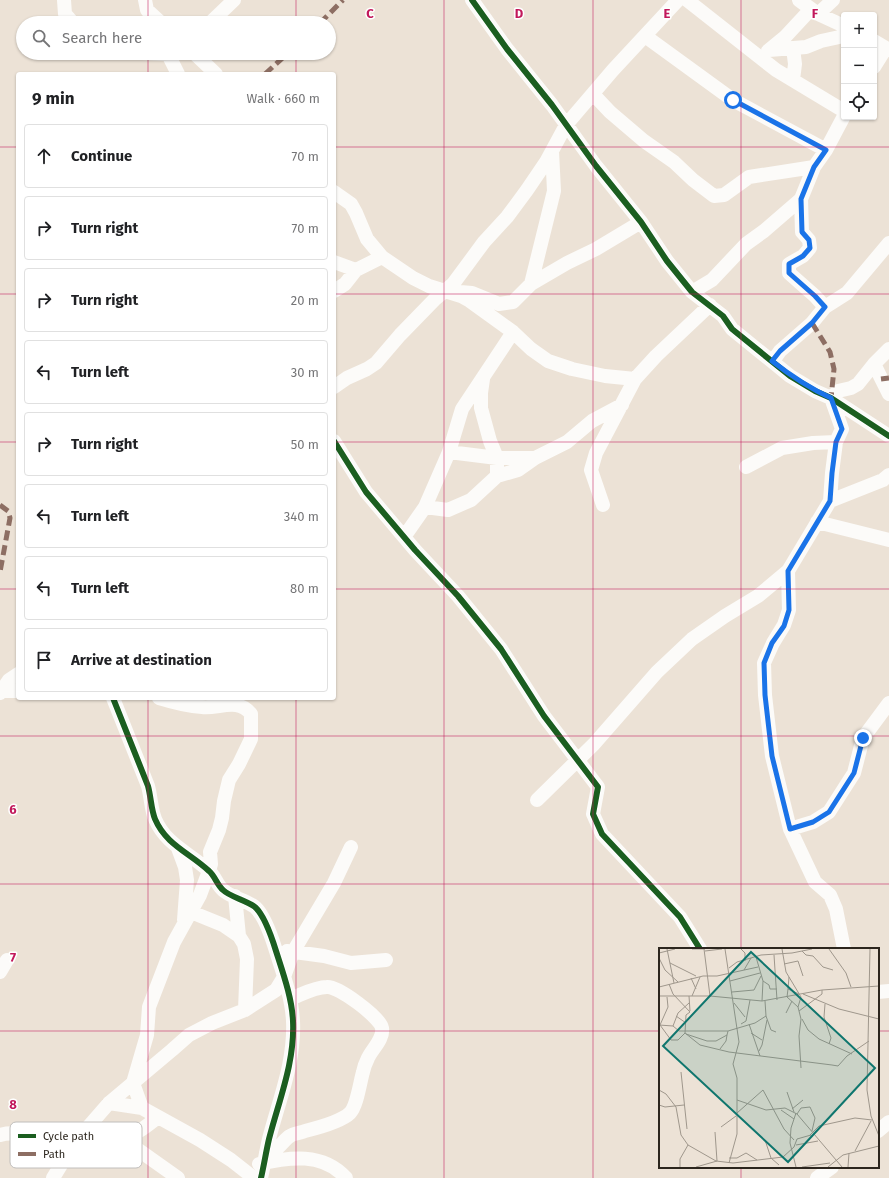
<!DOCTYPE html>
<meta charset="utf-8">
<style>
:root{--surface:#fff;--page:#f6f6f6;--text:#202124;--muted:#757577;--line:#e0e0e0}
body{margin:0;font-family:"Fira Sans",sans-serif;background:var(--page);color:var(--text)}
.controls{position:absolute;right:12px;top:12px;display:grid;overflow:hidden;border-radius:4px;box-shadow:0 1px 3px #0004}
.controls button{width:36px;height:36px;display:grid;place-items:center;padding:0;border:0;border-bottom:1px solid var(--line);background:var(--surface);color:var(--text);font:20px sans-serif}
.stop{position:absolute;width:12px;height:12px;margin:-9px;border:3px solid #1a73e8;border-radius:50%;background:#fff}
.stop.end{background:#1a73e8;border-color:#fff;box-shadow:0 1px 4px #0008}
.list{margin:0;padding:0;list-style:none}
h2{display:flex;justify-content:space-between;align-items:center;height:52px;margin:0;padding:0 16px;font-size:17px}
h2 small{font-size:13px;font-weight:400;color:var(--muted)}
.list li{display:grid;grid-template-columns:26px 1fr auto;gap:12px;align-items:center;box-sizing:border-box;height:64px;margin:0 8px 8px;padding:0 8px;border:1px solid var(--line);border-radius:4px}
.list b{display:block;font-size:15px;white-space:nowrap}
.list em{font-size:13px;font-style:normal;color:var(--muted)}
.icon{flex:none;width:22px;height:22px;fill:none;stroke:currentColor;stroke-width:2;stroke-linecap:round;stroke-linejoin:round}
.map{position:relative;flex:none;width:889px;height:1178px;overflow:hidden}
.search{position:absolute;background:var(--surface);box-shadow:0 1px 3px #0004;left:16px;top:16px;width:320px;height:44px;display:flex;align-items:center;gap:10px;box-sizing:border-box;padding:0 14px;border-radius:22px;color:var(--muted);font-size:15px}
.panel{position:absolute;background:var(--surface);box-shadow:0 1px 3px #0004;left:16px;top:72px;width:320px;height:628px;border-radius:4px}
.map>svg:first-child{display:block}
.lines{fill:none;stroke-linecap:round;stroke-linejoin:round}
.minor{stroke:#fcfbf9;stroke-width:14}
.quiet{stroke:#8d6e63;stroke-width:5;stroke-dasharray:10 5;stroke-linecap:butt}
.cycleway-casing{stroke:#fff;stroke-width:8}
.cycleway{stroke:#1b5e20;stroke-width:6}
.route{stroke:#1a73e8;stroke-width:5}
.grid{fill:none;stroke:#c2185b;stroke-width:1;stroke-opacity:0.55}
.inset-road{fill:none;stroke:#9f978c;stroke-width:1}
.view{fill:#0f766e;fill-opacity:0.15;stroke:#0f766e;stroke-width:2}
.inset-edge{fill:none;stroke:#2c261e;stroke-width:2}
.key{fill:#fff;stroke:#c0bebc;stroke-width:1}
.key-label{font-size:11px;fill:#2c261e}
.grid-label{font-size:13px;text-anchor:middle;font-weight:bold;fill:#c2185b;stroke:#fff;stroke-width:3;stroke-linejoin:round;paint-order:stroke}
</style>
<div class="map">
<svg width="889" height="1178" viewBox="0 0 889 1178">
<rect width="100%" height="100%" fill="#ece2d6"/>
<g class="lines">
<path class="minor" d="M64,0L65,14L73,23
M145,0L147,10L161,23
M472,0L507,49L552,105L596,166L641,222L667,261L692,292L723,316L732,329L790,376L815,391L831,398L889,436
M687,0L776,70L844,111
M799,0L818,14L844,26
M818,14L833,0
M210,23L234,0
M645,36L733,100L826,150
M874,41L889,50
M769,50L806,47L821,41L844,36
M768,51L785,37L811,9
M141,53L168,54L172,53
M194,53L216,74
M168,54L178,74
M874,67L886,48
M793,80L795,64L793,48
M593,94L610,112L644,141L674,162L693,180L714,196L724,195L749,177L814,167
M334,192L351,204L356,213L367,239L382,257L413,278L429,286L461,296L470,301L513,332L531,349L548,361L572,369L605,376L635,379
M334,262L356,270L382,257
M531,284L554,191L552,151
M334,291L345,284L356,270
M460,292L472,293L499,304L513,302L531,284L567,263L596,249L641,222
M692,292L712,280L746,244L764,231L801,199
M825,307L815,296L789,273V264L803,256L810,248L809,240L802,232L801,199L814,167L826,150L844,116
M889,349L874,364L889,394
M773,361L780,351L812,323L825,307L847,293L889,243
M483,379L481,393V408L490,441L497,458V476
M334,387L347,378L367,369L376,363L400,335L435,299L453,284L484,242L507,217L527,190L546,162L566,125L613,70L678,0
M334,441L366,492L415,550L458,596L501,649L544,716L598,787L593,814L602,834L680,917L700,949
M449,452L497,458H535
M746,467L782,448L813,443L836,442
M830,501L883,480L889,475
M603,505L591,470L596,453L635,379L656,356L710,305
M425,507L448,510L471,500L497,476L518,470L535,458L567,442L592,421L622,405
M817,522L889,540
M404,537L425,507L449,452L462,409L513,332
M788,571L789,610L784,625L773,643L764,663L765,695L772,756L790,829L815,882L830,895L836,909L844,949
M2,691H18
M0,693L9,680L18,674
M113,698L148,786C151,797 151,809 155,819C166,845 190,853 209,871C215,876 217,885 223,890C230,897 246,900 255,907C265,916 272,938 276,951C283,973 292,998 293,1021C295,1062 279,1100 269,1139C266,1152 264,1165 261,1178
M537,800L594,744L657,672L692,639L725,616L758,596L788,571L830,501L832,473L836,442L842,429L831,398L838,391L851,388L858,384L874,364
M790,829L813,822L829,812L854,773L863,738L889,703
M178,848L185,867L187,880L184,920
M235,896L239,936L244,944L247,959L245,1010
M191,912L223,925L239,936
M287,951L324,956L351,963L386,960
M0,972L7,960
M878,992L889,991
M109,1103L142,1108L200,1140L231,1160L254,1178
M142,1108L133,1083L147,1035L149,1007L174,942L200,895L209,871L211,864L210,852L219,830L222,818L224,801L229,780L239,764L251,739V714C238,697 219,709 202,707C187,706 172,702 159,698
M878,1131L889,1122
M0,1135C12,1131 27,1135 39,1137C65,1141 100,1147 124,1138C137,1134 148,1125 158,1117
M123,1139L178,1178
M266,1153C278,1152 282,1141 290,1136C294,1133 301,1133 305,1131C317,1128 341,1122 350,1113C357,1106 360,1082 363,1072C364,1067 366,1062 368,1058C372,1049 384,1039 382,1028C380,1017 338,986 327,987C314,987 301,995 290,999
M259,1164C289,1157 323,1152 346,1178
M53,1178L75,1142L109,1103L172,1050L189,1035L212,1023L245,1010L276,990L284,977L293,952L334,883L351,847
M817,1178L832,1167"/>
<path class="quiet" d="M320,23L343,0
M265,74L288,53
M812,323L830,352L834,369L831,398
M881,379L889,378
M0,505L8,511L10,518L0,572"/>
<defs>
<path id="cycleway" d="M472,0L507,49L552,105L596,166L641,222L667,261L692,292L723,316L732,329L790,376L815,391L831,398L889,436
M334,441L366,492L415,550L458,596L501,649L544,716L598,787L593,814L602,834L680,917L700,949
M113,698L148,786C151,797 151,809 155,819C166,845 190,853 209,871C215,876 217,885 223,890C230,897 246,900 255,907C265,916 272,938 276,951C283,973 292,998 293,1021C295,1062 279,1100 269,1139C266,1152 264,1165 261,1178"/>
</defs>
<use href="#cycleway" class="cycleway-casing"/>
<use href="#cycleway" class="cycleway"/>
</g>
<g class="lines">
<path class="route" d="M733,100L826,150L814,167L801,199L802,232L809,240L810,248L803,256L789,264V273L815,296L825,307L812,323L780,351L772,361C791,376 809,388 831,398L842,429L836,442L832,473L830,501L788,571L789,610L784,626L772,643L764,663L765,695L772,756L790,829L813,822L829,812L854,773L863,738"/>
</g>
<path class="grid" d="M148,0V23M296,0V23M444,0V1178M593,0V1178M741,0V949M148,53V74M296,53V74M0,147H18M334,147H889M0,294H18M334,294H889M0,442H18M334,442H889M0,589H18M334,589H889M148,698V1178M296,698V1178M0,736H889M0,884H889M0,1031H660M878,1031H889M741,1167V1178"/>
<g transform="translate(659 948)">
<rect width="220" height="220" fill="#ece2d6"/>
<path class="inset-road" d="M8,1L15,35M33,1H46M45,1L51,48M66,1L80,94L74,116L78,130V186L70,215M82,1L86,5V13M123,1L127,24L142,49L139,59M170,1L187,25L192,39M211,1L208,142L212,168L220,188M46,3L63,1M143,3L147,7L154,8L164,19L174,22M0,5L16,1M115,7L118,52M97,9L104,33L103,53M0,10L6,22L19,34M11,15L37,28M125,16L139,13L144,28M70,20L78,14L102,7L133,5L153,1M85,22L92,10M130,29L129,41L140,46M32,30L37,41M71,33L101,25M104,33L110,37L111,41H118M10,36L14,46L31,64M0,39L44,28H58L99,19M129,41L128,49L139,59L142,71L140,88L142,120M73,44L95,42L102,28M144,46L180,61L220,71M0,48H51L103,53L163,42L220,38M30,48L31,63M33,48L41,29M8,49L9,59L1,77L12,92H19L26,85L27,67L31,64M106,53L107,68L112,82L117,84M75,55L86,69M166,56L165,69L172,90L170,96M140,63L163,46V42M127,65L133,53M17,68L27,75M143,71L149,82L160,91L193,106M82,76L87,73L91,52M90,76L101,108M0,77L14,78L20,83H69L96,75L107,68M14,78L19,65L30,55M26,85L41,97L70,104L173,117L179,118L188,108L210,93M92,85L103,92M27,86L48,93H57L68,87L69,83M61,101L67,93L68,87M100,103L103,97L108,72M22,124L28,181M0,142L7,146L17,159L22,187L29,197L57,213L74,215L124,209L135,199L138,191M128,144L135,164M78,152L107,162L126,160L138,166L183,219M0,157L6,159L25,157M133,161L144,152M122,162L135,171M78,165L104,142L125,181L135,192M138,166L142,160L151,159L156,170L153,183M62,179L77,168M151,187L160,178L196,170L213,172M138,191L152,187M106,192L112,210L120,217M137,197L159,193M196,203L212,173M70,210H78L87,205L98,212M21,219V211L29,197M37,219L58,213L56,184M137,219L131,195L132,180L137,165M143,219L171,215M169,219L184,207L220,198M189,219L190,205"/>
<path class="view" d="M92,4L216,120L129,214L4,98Z"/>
<rect width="220" height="220" class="inset-edge"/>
</g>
<rect x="10" y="1122" width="132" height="46" rx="6" class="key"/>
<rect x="18" y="1134" width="18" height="4" fill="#1b5e20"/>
<rect x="18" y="1152" width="18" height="4" fill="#8d6e63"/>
<g class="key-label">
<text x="43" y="1140">Cycle path</text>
<text x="43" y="1158">Path</text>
</g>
<g class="grid-label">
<text x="370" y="18">C</text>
<text x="519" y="18">D</text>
<text x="667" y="18">E</text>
<text x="815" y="18">F</text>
<text x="13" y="814">6</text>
<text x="13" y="962">7</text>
<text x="13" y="1109">8</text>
</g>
</svg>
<div class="controls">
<button>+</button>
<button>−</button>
<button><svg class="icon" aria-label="locate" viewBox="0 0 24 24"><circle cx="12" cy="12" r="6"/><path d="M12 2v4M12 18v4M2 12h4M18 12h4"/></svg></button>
</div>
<div class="stop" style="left:733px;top:100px"></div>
<div class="stop end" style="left:863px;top:738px"></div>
<div class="search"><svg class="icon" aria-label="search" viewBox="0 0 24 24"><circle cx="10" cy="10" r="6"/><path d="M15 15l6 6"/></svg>Search here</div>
<section class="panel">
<h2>9 min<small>Walk · 660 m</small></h2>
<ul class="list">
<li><svg class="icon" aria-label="ahead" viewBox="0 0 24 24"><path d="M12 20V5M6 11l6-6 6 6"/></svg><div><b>Continue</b></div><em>70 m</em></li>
<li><svg class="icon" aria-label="right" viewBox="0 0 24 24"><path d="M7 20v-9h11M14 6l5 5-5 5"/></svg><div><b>Turn right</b></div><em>70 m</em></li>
<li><svg class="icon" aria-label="right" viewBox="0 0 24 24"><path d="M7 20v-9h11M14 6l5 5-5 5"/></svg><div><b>Turn right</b></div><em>20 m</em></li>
<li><svg class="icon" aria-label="left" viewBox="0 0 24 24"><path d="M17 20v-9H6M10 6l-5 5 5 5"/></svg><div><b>Turn left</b></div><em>30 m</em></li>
<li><svg class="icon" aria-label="right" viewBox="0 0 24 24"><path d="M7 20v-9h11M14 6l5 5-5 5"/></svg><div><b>Turn right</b></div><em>50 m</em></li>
<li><svg class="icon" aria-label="left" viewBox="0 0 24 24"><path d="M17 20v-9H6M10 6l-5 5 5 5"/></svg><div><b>Turn left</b></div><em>340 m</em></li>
<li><svg class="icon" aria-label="left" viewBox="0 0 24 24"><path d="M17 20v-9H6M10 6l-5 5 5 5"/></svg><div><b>Turn left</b></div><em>80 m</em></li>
<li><svg class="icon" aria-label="arrive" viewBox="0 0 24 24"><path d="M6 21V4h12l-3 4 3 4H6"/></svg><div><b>Arrive at destination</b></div></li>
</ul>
</section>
</div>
